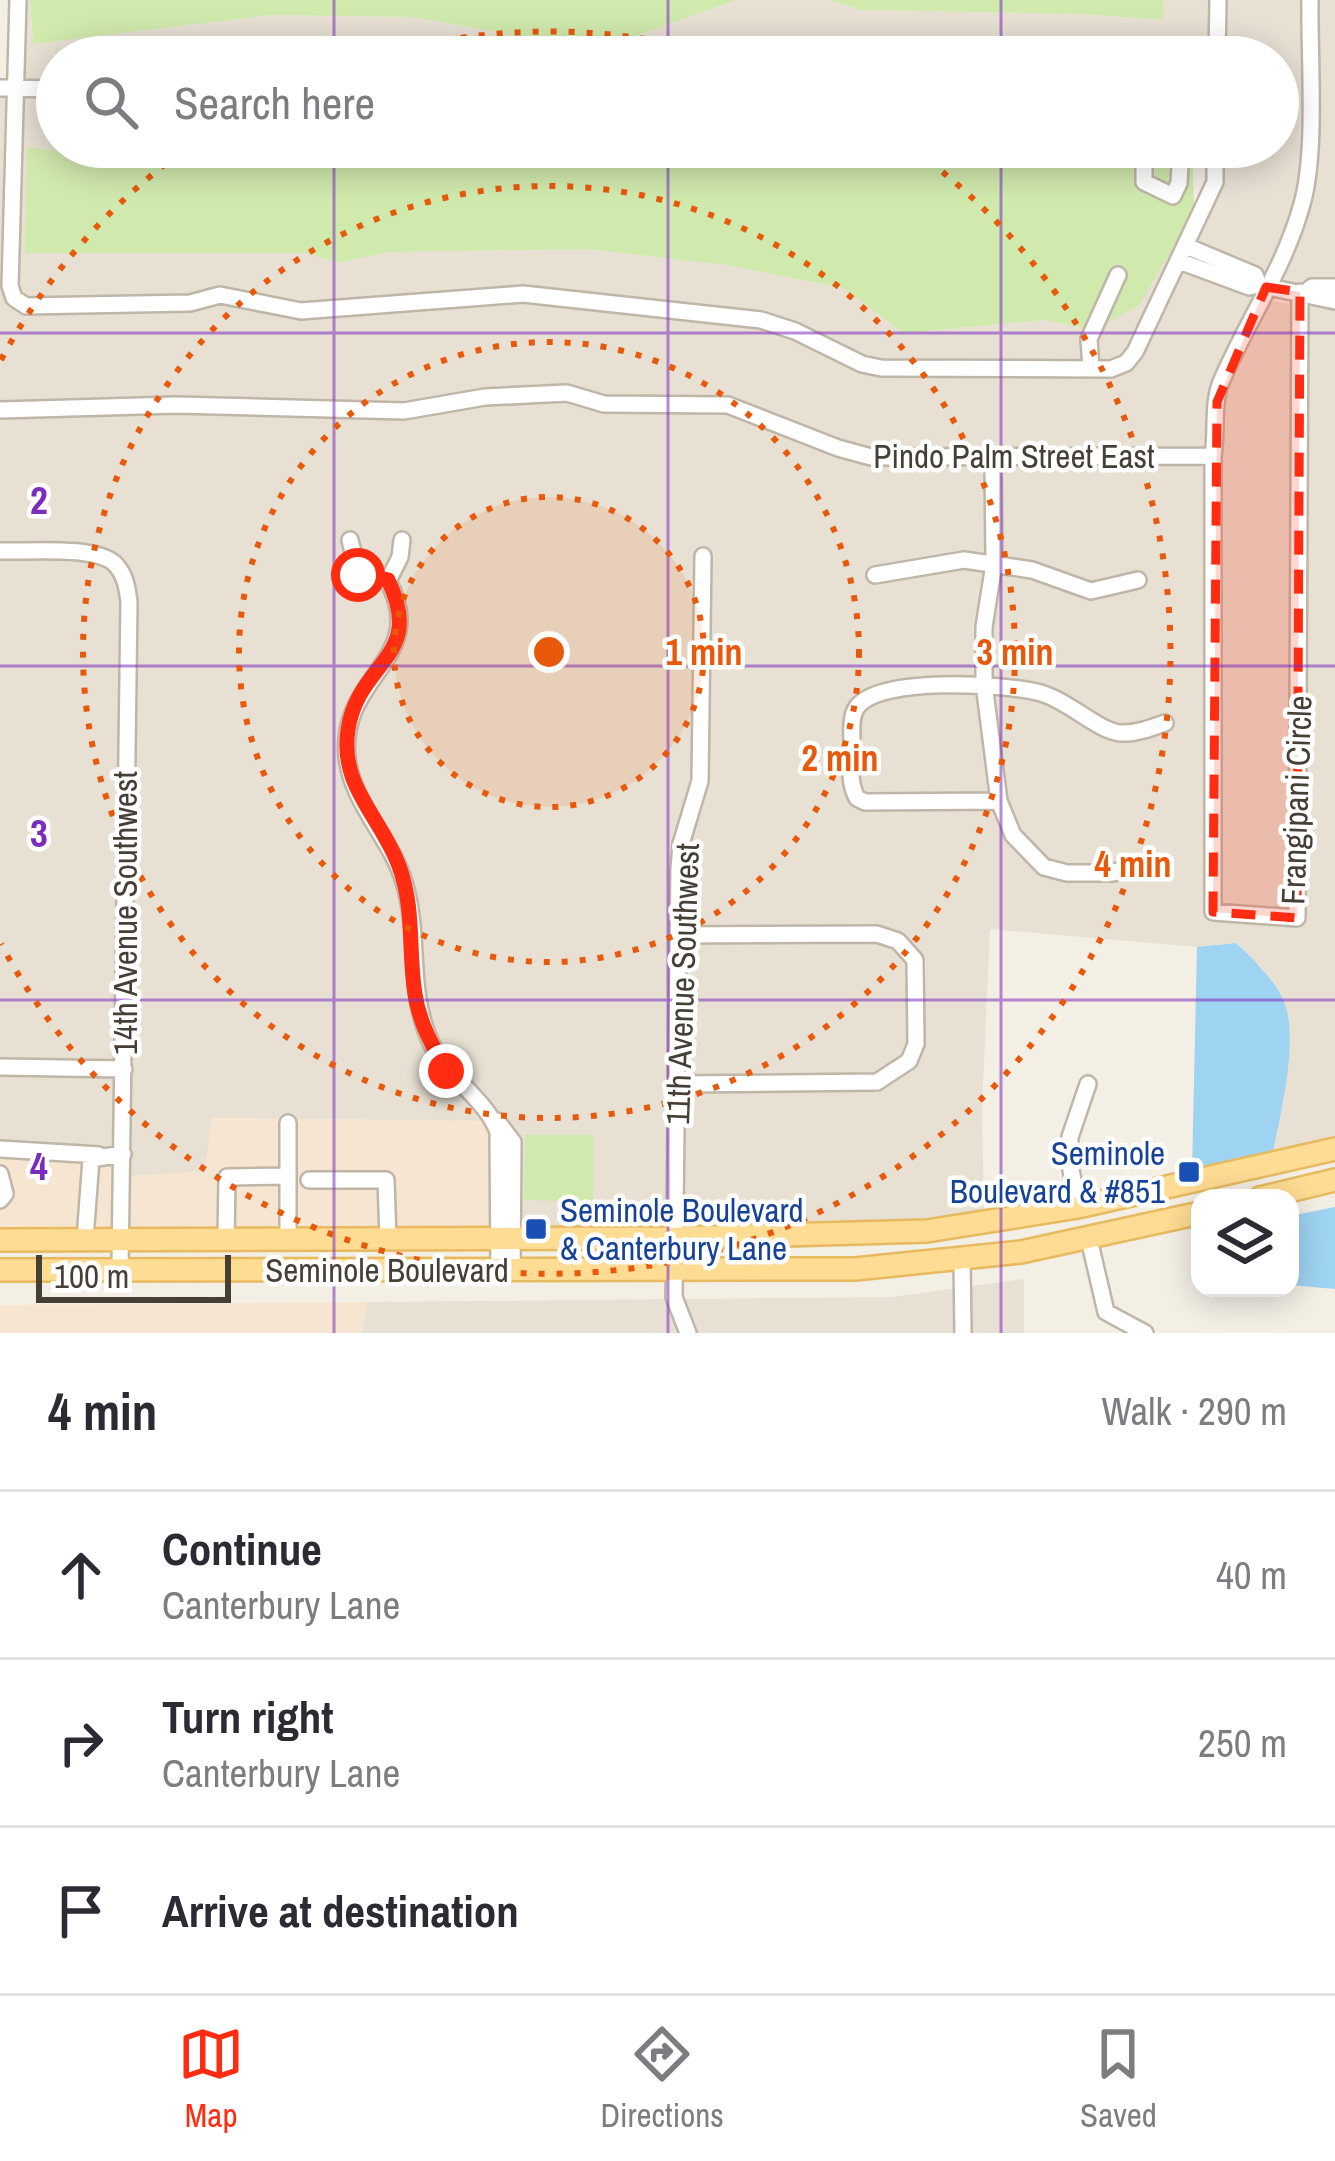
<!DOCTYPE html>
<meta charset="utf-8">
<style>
:root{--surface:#fff;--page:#f2f2f3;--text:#2b2b33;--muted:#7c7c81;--line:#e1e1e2;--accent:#ff2c11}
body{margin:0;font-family:"Archivo Narrow",sans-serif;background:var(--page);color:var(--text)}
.controls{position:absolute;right:36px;bottom:36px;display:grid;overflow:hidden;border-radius:24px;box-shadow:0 6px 30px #0003}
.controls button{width:108px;height:108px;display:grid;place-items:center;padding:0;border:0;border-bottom:3px solid var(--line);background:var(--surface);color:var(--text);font:60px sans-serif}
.scale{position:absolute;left:36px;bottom:30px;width:195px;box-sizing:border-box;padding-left:12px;border:6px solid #463f35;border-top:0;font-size:33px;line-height:42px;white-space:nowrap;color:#463f35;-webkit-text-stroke:9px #fff;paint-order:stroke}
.stop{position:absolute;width:36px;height:36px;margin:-27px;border:9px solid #ff2c11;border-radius:50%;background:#fff}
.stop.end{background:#ff2c11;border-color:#fff;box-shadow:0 3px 12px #0008}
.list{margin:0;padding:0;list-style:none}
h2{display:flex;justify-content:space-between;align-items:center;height:156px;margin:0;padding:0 48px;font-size:51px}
h2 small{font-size:39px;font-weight:400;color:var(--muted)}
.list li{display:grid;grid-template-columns:78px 1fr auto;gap:36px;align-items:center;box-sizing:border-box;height:168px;padding:0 48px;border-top:3px solid var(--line)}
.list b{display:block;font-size:45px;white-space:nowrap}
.list p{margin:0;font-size:39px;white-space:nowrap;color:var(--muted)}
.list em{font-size:39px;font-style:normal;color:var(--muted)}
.icon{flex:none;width:66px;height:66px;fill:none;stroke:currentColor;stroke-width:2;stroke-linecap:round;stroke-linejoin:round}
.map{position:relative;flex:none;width:1335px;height:1333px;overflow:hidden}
.search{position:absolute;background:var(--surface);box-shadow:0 6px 30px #0003;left:36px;right:36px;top:36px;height:132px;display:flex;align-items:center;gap:30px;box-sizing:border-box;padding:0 42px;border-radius:66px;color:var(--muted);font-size:45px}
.sheet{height:660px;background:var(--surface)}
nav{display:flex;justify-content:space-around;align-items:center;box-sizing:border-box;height:168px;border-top:3px solid var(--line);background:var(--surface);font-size:33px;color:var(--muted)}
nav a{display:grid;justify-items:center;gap:6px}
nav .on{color:var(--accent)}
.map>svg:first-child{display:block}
.residential{fill:#e7e0d3}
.commercial{fill:#f6e5d0}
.green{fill:#d0e9ad}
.water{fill:#9fd3f2}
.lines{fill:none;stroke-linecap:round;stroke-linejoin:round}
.minor-casing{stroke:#bfb6a8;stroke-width:20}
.major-casing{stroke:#e7ba60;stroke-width:26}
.minor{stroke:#fff;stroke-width:15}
.major{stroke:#ffdc93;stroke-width:21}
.route{stroke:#ff2c11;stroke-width:15}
.marked{fill:#ff2c11;fill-opacity:0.2;stroke:#ff2c11;stroke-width:9;stroke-dasharray:24 15;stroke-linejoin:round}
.grid{fill:none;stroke:#7b2cbf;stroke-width:3;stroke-opacity:0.55}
.ring{fill:none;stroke:#e8590c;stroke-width:6;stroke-dasharray:6 12}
.transit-dot{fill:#1a4fb4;stroke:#fff;stroke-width:4.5}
.labels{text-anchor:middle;stroke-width:9;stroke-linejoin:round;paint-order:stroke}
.street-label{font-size:33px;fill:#463f35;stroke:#fff}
.transit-label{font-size:33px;fill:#164399;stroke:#fff;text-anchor:end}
.grid-label{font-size:39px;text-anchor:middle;font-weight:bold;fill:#7b2cbf;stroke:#fff;stroke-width:9;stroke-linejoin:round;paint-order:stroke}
.centre{fill:#e8590c;stroke:#fff;stroke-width:6}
.ring-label{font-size:36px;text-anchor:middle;font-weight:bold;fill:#e8590c;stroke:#fff;stroke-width:9;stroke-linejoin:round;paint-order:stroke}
</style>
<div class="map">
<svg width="1335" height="1333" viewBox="0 0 1335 1333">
<rect width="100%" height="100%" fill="#f3efe5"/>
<path class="residential" d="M26,0H30L33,44L270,15L413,17L598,50L736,0H830L861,10L1081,14L1162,20L1164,0H1211L1209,57H837L792,49L746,57H57V82H24Z
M1226,0H1303L1299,187L1290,218L1259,285L1188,258L1222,185L1223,147H1278V57H1224Z
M1318,0H1335V289L1273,288L1304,222L1313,189Z
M0,94L9,95L7,299L221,302L287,316L523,300L759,327L879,374L896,377L1111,376L1141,356L1183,270L1254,298L1212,385L1207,449L871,450L841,442L730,399L619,396L330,404L312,400L176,398L0,403Z
M24,95H57V147H194L141,163L27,147L181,251L306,253L338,263L388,252L587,249L726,265L843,288L905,333L1046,320L1093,330L1190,219L1128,349L1109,363L882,361L865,358L798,325L763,313L544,288L302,304L220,289L189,296L29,299L18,285Z
M1268,301L1295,304L1290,910L1220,906L1221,457L1224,402L1227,388Z
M1335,303V1138L1273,1152L1284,1099L1287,1060L1265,971L1236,943L1197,947L990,929L982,1105L984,1213L785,1230H685V1091L877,1089L914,1069L923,1044L926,961L904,937L686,929L687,856L705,800L708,763L710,551L696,550L692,781L674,842L671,869L669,1230H520L518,1133L452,1068L433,1029L422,990L420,921L411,881L396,842L358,776L354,750L357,721L371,689L407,637L408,609L396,581L408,557L409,534L395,533L393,555L383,574L364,571L355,532L341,534L345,565L356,582L383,587L394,619L389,641L358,682L346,706L339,735L340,765L350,795L391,865L397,884L405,922L407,992L414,1023L439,1074L485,1121L212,1118L205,1172L131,1176L136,602L133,578L124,559L101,548L0,544V416L176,411L404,417L485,404L566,399L727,412L856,461L985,465L986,555L937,556L866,570L870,583L939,569H985L977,626V678L873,688L855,698L845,717L844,790L853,804L865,809L994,808L1006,837L1039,872L1113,879L1142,869L1137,857L1111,866H1069L1048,861L1020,831L1007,800L993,692L1038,699L1143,738L1174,727L1170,715L1120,726L1107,722L1075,699L1043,686L992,678V627L1000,572L1030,577L1090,597L1114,595L1148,583L1143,572L1092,584L1001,558L1000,465L1206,463L1205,912L1212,918L1296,924L1305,917L1310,304Z
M0,558L96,560L109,567L118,581L121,602L117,1062L0,1060Z
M978,691L991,794L862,793L858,778L860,718L865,708L877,701L912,694Z
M876,941L893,947L908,963V1043L903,1057L874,1075L685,1077L686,942Z
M0,1073L117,1075L115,1159H0Z
M1024,1279V1333H362L367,1302L892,1297Z"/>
<path class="commercial" d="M212,1118L485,1121L492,1140L491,1230L129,1232L130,1172L132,1176L205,1171Z
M0,1159H115L114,1232H0Z
M367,1302L362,1333H0V1305Z"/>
<path class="green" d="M30,0H736L598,50L413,17L270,15L33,44Z
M830,0H1164L1163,20L1081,14L861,10Z
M27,147L141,163L194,147H494L585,156L660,147H1192L1194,209L1190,219L1139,305L1093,330L1046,320L904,333L843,288L726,265L587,249L388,252L338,263L306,253H25Z
M525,1135H593V1201L524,1200Z"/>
<path class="water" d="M1236,943C1255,961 1280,984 1287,1011C1296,1049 1281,1114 1273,1152L1192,1171L1197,947Z
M1335,1207V1289L1290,1285V1216Z"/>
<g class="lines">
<defs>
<path id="minor" d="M18,0L10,286L14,298L26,306L190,303L220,295L301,311L523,294L761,320L795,331L862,364L881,368L1111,369L1126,363L1135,352L1215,182V147
M780,57H809
M1217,57L1218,0
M0,88L57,89
M1144,147V182L1173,196L1179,183L1181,147
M1186,246L1255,275L1259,285
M1179,261L1249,287L1259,285L1335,301
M1300,292L1297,918L1213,912V456C1217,433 1212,404 1221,382C1246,323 1285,267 1302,204C1317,152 1309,58 1310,0
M1305,293L1312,287H1335
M1091,369L1089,339L1118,275
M0,410L176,405L404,411L485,397L567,393L604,404L728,405L838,448L871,457L1213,456
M993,459L994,564L984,627V684L999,801L1013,835L1044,867L1067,873H1113L1132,866
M350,540L359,576L388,580
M402,540L400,557L388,581C430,660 339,675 347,757C352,804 391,838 404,882C421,937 406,992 432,1045C449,1079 486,1099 498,1132L499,1271
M0,551C28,552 98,545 116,565C126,576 127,588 129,602L120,1269
M875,575L964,560L1032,570L1091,591L1138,580
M999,801L865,802L857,798C848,781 851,763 852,744C852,732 850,717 857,707C879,676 1003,684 1037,692C1067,699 1096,730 1120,733C1135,734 1151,728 1165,723
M0,1067L124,1069
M678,1084L877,1082L909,1061L916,1044L915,960L898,941L877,934L678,935
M497,1121L513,1142L512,1271
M0,1149L99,1155
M0,1174L5,1194L0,1200
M288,1176V1123
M309,1180H386L388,1239
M1078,1207L1069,1159L1070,1137L1088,1084
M85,1239L91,1159L123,1154
M226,1239L227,1177L288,1176V1239
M1089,1239L1106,1312L1145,1333
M962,1260L963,1333
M688,1333L674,1297L679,869L681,844L700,781L703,556"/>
<path id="major" d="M1260,1198L1335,1180
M0,1240L677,1238L927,1231L1078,1207L1335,1149
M0,1270L855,1269L1021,1252L1200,1213"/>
</defs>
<use href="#minor" class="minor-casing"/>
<use href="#major" class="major-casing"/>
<use href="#minor" class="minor"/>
<use href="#major" class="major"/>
</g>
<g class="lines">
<path class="route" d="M358,575L388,580C426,658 358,661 348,730C339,786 381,817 399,866C415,909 408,950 415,994C419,1022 433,1047 446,1071"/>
</g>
<path class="marked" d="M1266,287L1300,292L1297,918L1213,912L1217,402Z"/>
<path class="grid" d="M334,0V57M668,0V57M1001,0V57M334,147V1333M668,147V1333M1001,147V1333M0,333H1335M0,666H1335M0,1000H1335"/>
<circle cx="549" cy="652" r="155" fill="#e8590c" fill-opacity=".12"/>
<g class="ring">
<circle cx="549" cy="652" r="155"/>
<circle cx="549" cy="652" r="310"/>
<circle cx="549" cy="652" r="466"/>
<path d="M1 360A621 621 0 0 1 184 150M373 57A621 621 0 0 1 725 57M914 150A621 621 0 1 1 1 944"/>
</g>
<g class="transit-dot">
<rect x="1177" y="1160" width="24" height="24" rx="6"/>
<rect x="524" y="1217" width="24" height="24" rx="6"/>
</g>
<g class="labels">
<g class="street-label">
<text x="1014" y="468">Pindo Palm Street East</text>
<text transform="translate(1296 800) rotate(-88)" y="12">Frangipani Circle</text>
<text transform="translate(125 913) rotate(-90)" y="12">14th Avenue Southwest</text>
<text transform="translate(682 984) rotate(-88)" y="12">11th Avenue Southwest</text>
<text x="387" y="1282">Seminole Boulevard</text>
</g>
<g class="transit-label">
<text x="1165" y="1165">Seminole<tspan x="1165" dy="38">Boulevard &amp; #851</tspan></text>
<text x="560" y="1222" text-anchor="start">Seminole Boulevard<tspan x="560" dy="38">&amp; Canterbury Lane</tspan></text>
</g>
</g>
<g class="grid-label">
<text x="39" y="514">2</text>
<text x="39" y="847">3</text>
<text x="39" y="1180">4</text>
</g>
<circle cx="549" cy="652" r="18" class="centre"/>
<g class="ring-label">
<text x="704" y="665">1 min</text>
<text x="1015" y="665">3 min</text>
<text x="840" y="771">2 min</text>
<text x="1133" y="877">4 min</text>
</g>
</svg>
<div class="controls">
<button><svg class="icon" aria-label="layers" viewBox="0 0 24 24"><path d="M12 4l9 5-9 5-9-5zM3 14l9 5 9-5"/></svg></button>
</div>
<div class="scale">100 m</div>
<div class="stop" style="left:358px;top:575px"></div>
<div class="stop end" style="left:446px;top:1071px"></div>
<div class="search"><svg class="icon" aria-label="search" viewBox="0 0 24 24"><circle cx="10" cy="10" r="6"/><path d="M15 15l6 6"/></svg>Search here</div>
</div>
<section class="sheet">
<h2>4 min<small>Walk · 290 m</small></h2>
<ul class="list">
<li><svg class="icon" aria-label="ahead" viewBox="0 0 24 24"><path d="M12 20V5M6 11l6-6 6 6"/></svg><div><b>Continue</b><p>Canterbury Lane</p></div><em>40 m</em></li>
<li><svg class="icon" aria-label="right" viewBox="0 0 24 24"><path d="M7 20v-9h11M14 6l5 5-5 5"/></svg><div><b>Turn right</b><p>Canterbury Lane</p></div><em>250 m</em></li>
<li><svg class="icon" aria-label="arrive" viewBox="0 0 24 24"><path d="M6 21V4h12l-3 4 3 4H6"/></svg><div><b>Arrive at destination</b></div></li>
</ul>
</section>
<nav>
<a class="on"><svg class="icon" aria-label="map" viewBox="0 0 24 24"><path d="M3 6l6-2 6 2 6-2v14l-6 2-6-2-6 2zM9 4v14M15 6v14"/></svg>Map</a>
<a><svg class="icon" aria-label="directions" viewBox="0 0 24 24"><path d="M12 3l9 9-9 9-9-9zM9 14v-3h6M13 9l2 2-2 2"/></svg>Directions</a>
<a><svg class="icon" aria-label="saved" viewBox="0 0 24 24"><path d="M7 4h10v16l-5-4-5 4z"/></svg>Saved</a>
</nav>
